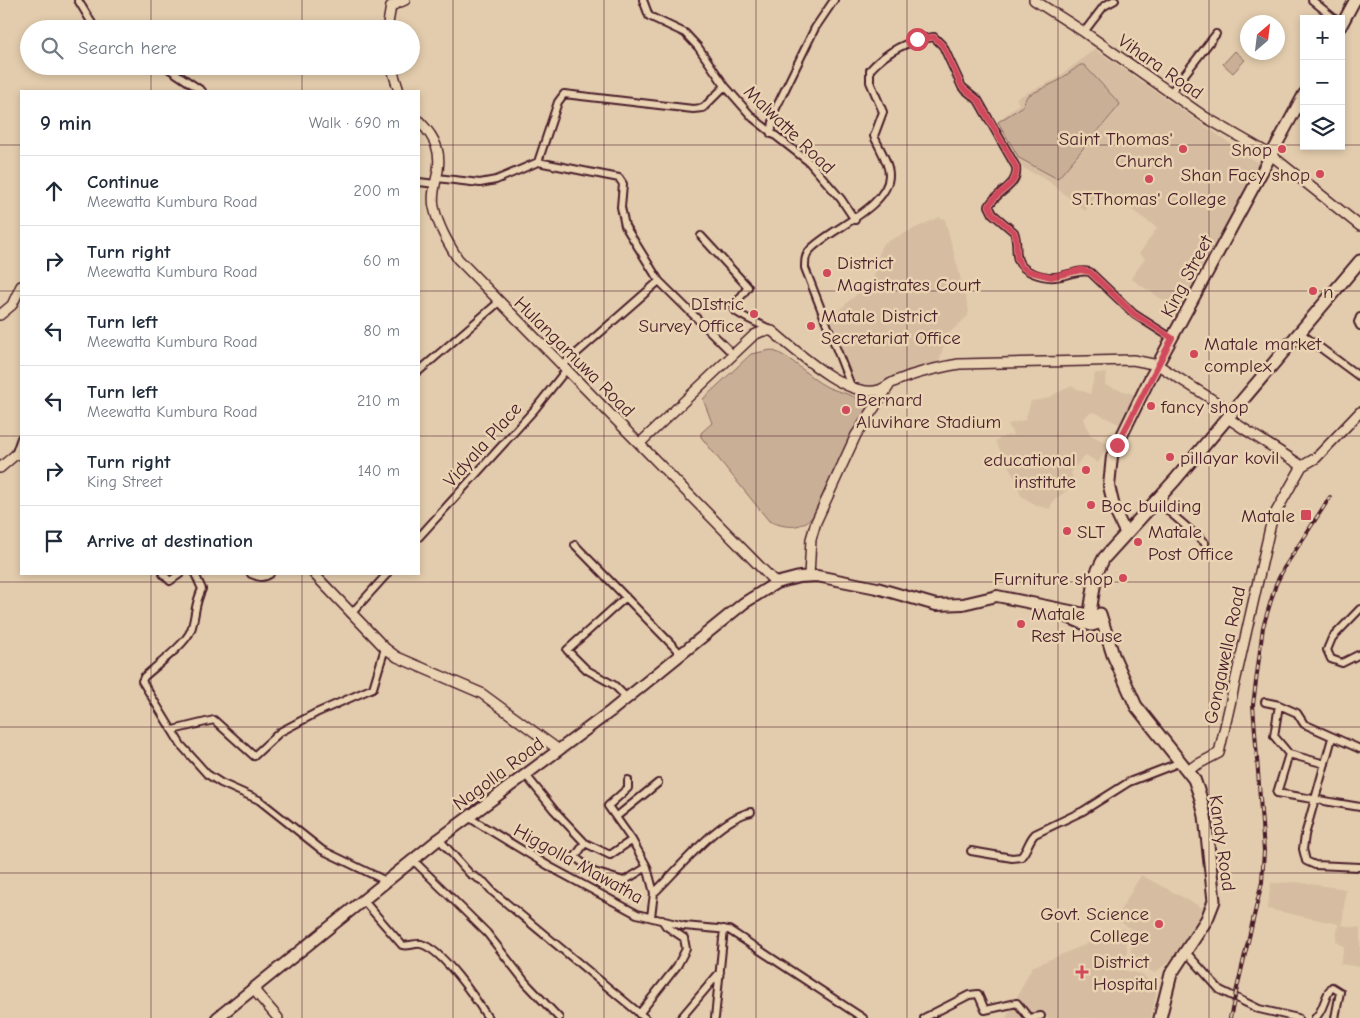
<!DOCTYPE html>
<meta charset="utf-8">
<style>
:root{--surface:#fff;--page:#f6f6f7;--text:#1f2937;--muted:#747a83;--line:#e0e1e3}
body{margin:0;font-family:"Comic Neue",sans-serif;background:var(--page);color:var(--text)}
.controls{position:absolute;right:15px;top:15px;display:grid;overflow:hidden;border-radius:0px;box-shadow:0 2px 8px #0003}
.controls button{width:45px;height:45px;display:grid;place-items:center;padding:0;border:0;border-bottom:1px solid var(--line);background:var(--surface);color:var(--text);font:25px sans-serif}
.compass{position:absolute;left:1240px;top:15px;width:45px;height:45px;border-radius:50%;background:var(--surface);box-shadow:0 2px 8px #0003;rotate:28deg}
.stop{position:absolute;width:15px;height:15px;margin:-11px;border:4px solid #d1495b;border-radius:50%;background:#fff}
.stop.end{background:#d1495b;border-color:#fff;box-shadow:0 1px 5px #0008}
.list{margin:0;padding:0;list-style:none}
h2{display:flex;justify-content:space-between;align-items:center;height:65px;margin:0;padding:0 20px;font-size:21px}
h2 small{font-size:16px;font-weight:400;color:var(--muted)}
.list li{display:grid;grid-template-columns:32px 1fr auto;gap:15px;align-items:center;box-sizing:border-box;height:70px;padding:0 20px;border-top:1px solid var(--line)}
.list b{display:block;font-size:19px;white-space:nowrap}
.list p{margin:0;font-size:16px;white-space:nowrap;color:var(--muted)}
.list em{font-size:16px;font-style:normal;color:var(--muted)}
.icon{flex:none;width:28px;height:28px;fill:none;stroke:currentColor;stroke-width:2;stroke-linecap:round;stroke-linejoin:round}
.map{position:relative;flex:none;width:1360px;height:1018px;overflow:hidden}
.search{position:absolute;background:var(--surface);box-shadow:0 2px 8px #0003;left:20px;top:20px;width:400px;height:55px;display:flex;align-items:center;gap:12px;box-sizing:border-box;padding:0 18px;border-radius:28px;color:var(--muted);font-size:19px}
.panel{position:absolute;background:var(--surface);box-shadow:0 2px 8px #0003;left:20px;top:90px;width:400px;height:485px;border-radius:0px}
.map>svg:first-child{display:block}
.built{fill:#d6bda2;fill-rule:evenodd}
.green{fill:#caaf97;stroke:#8a6761}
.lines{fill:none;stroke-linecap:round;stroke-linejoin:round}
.street-casing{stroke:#4a1f2b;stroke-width:10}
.secondary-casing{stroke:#4a1f2b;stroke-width:12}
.primary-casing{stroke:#4a1f2b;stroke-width:14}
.highway-casing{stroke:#4a1f2b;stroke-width:15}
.street{stroke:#e9d3b2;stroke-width:6}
.secondary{stroke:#e9d3b2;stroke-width:9}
.primary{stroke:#e9d3b2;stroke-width:10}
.highway{stroke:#e9d3b2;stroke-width:11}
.rail-casing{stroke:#4a1f2b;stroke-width:4}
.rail{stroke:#e9d3b2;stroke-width:2;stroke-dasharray:5.5;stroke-linecap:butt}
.route{stroke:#d1495b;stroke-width:6}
.grid{fill:none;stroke:#4a1f2b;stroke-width:1;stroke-opacity:0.55}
.poi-dot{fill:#d1495b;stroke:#e9d3b2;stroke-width:2}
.labels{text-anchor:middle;stroke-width:5;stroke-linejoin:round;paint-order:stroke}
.street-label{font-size:19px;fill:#4a1f2b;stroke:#e9d3b2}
.poi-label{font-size:19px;fill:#4a1f2b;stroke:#e9d3b2;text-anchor:start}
</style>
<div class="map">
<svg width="1360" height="1018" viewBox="0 0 1360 1018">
<rect width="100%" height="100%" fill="#e3ccad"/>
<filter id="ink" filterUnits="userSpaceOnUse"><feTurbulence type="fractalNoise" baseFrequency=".02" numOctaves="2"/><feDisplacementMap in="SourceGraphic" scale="10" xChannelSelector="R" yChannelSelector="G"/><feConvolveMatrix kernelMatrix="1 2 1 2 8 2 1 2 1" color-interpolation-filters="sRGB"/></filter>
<g filter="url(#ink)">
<path class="built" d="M1095,49L1261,165L1183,310L1180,311L1131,279L1145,258L1139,254L1157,228L1101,188L1085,211L1048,181L1023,168L1001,139L996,125V123L1019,104L1016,98L1056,79ZM1081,65H1084L1120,104L1119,107L1059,177L1056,178L1019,158L998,126V122L1022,107L1027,96L1058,81Z
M939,217L945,219L969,310L968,316L946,336L940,359L936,362L876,389L864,387L854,379L830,321L831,317L873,280L881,246L884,243Z
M1095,373H1107L1105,385L1139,396L1123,426L1094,412L1088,414L1084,419L1090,434L1109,445L1098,463L1086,455L1081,459L1071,473L1074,481L1070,488L1053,501L1050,509L1038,506L1021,496L1016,480L995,441L1005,436L1013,435L1008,424L1025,420L1031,401L1045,399L1071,386L1090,394Z
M1141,875L1205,909L1171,960L1155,973L1130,960L1131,948L1138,933L1115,919Z
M1297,882L1346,889L1342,925L1360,928V967L1340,964L1344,947L1336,941L1338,924L1267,909L1271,883Z
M1124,928L1127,948L1126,971L1142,974L1157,988L1151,1018H1006L1032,967Z"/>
<path class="green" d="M1235,51L1245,60L1233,73L1223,64Z
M1080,65H1084L1120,104L1119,106L1059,177L1056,178L1019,158L998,122L1022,107L1027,96L1058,81Z
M771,350C794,357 807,377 827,387C840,393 856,394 865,405L866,409L813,516C801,530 785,528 769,521L701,437V433L712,423L703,399L751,354Z"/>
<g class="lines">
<defs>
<path id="street" d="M78,0L93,25L98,29
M643,0L649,16L685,33L698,47L725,86L753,118L809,162L841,199L855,220
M1312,0L1335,19
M1084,32L1104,6L1115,0
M165,66L202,91
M1171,92L1216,34
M771,134L775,110L815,28L834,0
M538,162L558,102L564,94L693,109L703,108L725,86
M437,178L480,183L496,180L538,162L619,178L623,184L621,207L625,226L659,281L733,354
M419,182L435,184
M701,236L748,287L734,306V310C746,320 759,322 772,331
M1360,317L1358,322L1360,326
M1299,332L1360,377
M562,366L659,281
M419,371L499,302
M851,386L805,268C805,261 805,255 810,250C827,230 889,208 889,175C889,162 879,148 874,136L883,112L870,82V70C888,50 908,40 934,37L943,46L962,87L978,100L1016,167C1019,187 996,191 989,206L993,214L1014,232C1018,241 1015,251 1018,260C1022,272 1043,278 1055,277C1068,276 1077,269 1090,272L1134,314L1173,339
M15,455L21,438
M1157,501L1205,543
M419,537L535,409L566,370
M575,545L681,654
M163,574L170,581L180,574
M195,574L202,589C194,605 196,616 191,630C185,645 157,665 144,677L142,681L181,745L207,774L221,783L259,800L322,850L386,881
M251,574C258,577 263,579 270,574
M626,597L567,650L587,670L614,685L627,698
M1360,609L1332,638L1327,650L1331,659L1342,663L1360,654
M351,614L387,574
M1265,702L1279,705L1297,713L1304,724L1360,749
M1279,705L1274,736L1289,754L1325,764
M173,730L214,720L254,756L280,732L316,713L373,688L385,648
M1332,738L1305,835L1303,849L1306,861L1315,865L1360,867
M1289,754L1277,793L1360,807
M525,774L554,810L585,843L610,855L632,840L608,806L628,788V780
M468,817L552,868L637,914L684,926L729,930L863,1018
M616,817L658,783
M439,839L470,874L484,882L493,892L645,1018
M585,843L575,857L594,872L624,881L647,867L632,840
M971,851L1012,858L1021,857C1028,849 1028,841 1035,834L1083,811L1129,782L1181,762
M413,860L487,933L526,983L559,1018
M647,867L654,893L651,917
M654,893C679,869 718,819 751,812
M363,900L402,945C408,947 414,943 421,944C443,950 476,999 488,1018
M1185,951L1220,990L1259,1009L1298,1018
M639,1014L677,966L686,949L684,938L666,926L662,920
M681,1018L720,972
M715,1018L724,929
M924,1018L969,995L978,994L985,1010L1017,1003L1029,1018L1041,1016
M1315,1018C1324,1011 1324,996 1332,987L1340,992L1335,1018"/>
<path id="secondary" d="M1034,0L1084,32L1205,117L1271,155L1360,226
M387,29L391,6L405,0
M391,66L399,91
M419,121C437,139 443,155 436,180C434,189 432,198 434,207C438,226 448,243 458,259L776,583
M0,315L12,305L21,286
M1228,418C1252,435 1277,449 1302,466
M640,443L754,335L763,331H772C794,349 848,400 879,390C885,388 890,383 896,381C917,372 937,368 959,364L1133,360L1158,365L1232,412
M0,468L15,455L21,454
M314,574L385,648L397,657L481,693L559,750
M809,576L811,539L816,522L856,435L889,386
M1187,770L1219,753L1272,519L1302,466L1316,458L1360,412
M254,990L278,1018"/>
<path id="primary" d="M1341,26L1355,0
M1126,534L1115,511L1109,486L1112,456L1147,384L1304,94
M1060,614L1084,624L1092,625
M217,1018L439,839L611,711L744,603L776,583L799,577L817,576L877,588L936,605L963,604L997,596L1090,615"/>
<path id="highway" d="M1100,614L1113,655L1136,706L1194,779L1200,796L1205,816L1214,901L1207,919L1171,974L1160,1018
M1090,615L1099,616V623L1092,625L1089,619L1096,574L1104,558L1175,480L1360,261"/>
</defs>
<use href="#street" class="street-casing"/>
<use href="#secondary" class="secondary-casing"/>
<use href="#primary" class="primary-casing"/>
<use href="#highway" class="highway-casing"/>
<use href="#street" class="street"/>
<use href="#secondary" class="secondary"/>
<use href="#primary" class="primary"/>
<use href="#highway" class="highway"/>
<defs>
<path id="rail" d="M1230,1018L1262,882L1264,851L1253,705L1263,627L1276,584L1284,568L1330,497"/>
</defs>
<use href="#rail" class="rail-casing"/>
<use href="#rail" class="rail"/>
</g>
</g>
<g class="lines" filter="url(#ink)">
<path class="route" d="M917,39L934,37L943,46L962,87L978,100L1016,167C1019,187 996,190 989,206L993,214L1014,232L1016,238L1017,258L1021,266L1028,271L1051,277L1081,270L1090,272L1134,314L1172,338L1117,445"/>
</g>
<path class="grid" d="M151,0V29M302,0V29M453,0V1018M604,0V1018M756,0V1018M907,0V1018M1058,0V1018M1209,0V1018M151,66V91M302,66V91M0,145H21M419,145H1304M1341,145H1360M0,291H21M419,291H1360M0,436H21M419,436H1360M151,574V1018M302,574V1018M0,582H1360M0,727H1360M0,873H1360"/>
<g class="poi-dot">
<circle cx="1183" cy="149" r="5"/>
<circle cx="1282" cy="149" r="5"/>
<circle cx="1320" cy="174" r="5"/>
<circle cx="1149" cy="179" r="5"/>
<circle cx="827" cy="273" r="5"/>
<circle cx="1313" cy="291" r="5"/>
<circle cx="754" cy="314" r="5"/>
<circle cx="811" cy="326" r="5"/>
<circle cx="1194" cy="354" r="5"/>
<circle cx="1151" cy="406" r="5"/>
<circle cx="846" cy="410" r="5"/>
<circle cx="1170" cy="457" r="5"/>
<circle cx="1086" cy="470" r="5"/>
<circle cx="1091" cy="505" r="5"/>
<rect x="1300" y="509" width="12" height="12" rx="2.5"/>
<circle cx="1067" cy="531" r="5"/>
<circle cx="1138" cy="542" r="5"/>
<circle cx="1123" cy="578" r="5"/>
<circle cx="1021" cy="624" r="5"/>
<circle cx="1159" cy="924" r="5"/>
<path d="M1079.5 964.5h5v5h5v5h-5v5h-5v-5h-5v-5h5z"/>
</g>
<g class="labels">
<g class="street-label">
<text transform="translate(1161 66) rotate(35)" y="7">Vihara Road</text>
<text transform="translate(790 129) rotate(44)" y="7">Malwatte Road</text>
<text transform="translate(1186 276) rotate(-62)" y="7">King Street</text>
<text transform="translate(575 356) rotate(45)" y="7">Hulangamuwa Road</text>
<text transform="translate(482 444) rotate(-48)" y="7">Vidyala Place</text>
<text transform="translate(1224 655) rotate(-78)" y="7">Gongawella Road</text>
<text transform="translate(498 773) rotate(-37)" y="7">Nagolla Road</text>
<text transform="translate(1223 843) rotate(82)" y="7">Kandy Road</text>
<text transform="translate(579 863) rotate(29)" y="7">Higgolla Mawatha</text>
</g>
<g class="poi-label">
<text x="1173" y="145" text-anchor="end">Saint Thomas'<tspan x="1173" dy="22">Church</tspan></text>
<text x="1272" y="156" text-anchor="end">Shop</text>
<text x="1310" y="181" text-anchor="end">Shan Facy shop</text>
<text x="1149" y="205" text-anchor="middle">ST.Thomas' College</text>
<text x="837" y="269">District<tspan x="837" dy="22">Magistrates Court</tspan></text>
<text x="1323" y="298">n</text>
<text x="744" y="310" text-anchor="end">DIstric<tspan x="744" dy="22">Survey Office</tspan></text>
<text x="821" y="322">Matale District<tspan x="821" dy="22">Secretariat Office</tspan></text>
<text x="1204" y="350">Matale market<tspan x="1204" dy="22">complex</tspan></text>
<text x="856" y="406">Bernard<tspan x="856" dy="22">Aluvihare Stadium</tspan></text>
<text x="1161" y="413">fancy shop</text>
<text x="1180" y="464">pillayar kovil</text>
<text x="1076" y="466" text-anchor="end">educational<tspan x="1076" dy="22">institute</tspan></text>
<text x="1101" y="512">Boc building</text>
<text x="1295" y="522" text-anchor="end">Matale</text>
<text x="1077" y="538">SLT</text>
<text x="1148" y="538">Matale<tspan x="1148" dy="22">Post Office</tspan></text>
<text x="1113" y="585" text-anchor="end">Furniture shop</text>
<text x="1031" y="620">Matale<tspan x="1031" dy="22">Rest House</tspan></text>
<text x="1149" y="920" text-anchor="end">Govt. Science<tspan x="1149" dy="22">College</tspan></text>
<text x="1093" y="968">District<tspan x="1093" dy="22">Hospital</tspan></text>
</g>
</g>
</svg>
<div class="controls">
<button>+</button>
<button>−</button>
<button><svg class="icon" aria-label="layers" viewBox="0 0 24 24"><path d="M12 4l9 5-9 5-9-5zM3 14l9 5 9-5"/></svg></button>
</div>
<svg class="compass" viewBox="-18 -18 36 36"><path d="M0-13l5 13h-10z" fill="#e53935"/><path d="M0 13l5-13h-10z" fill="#747a83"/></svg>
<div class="stop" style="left:917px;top:39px"></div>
<div class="stop end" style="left:1117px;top:445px"></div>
<div class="search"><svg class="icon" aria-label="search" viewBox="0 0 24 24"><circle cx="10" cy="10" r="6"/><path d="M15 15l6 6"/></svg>Search here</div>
<section class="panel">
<h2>9 min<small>Walk · 690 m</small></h2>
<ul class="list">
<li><svg class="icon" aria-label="ahead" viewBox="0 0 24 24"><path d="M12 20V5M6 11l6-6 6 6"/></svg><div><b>Continue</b><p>Meewatta Kumbura Road</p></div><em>200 m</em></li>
<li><svg class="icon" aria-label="right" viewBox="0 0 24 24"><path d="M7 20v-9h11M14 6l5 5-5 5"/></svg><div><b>Turn right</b><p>Meewatta Kumbura Road</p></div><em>60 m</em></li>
<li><svg class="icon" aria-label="left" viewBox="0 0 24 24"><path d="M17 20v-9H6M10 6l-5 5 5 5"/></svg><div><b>Turn left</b><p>Meewatta Kumbura Road</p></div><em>80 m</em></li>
<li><svg class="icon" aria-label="left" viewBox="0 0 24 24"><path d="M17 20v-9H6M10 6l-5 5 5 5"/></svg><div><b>Turn left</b><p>Meewatta Kumbura Road</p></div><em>210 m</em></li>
<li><svg class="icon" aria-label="right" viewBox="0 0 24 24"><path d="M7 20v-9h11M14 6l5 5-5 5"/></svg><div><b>Turn right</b><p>King Street</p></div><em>140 m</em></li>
<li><svg class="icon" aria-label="arrive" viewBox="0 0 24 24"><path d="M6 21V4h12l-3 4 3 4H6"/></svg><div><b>Arrive at destination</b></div></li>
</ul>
</section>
</div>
